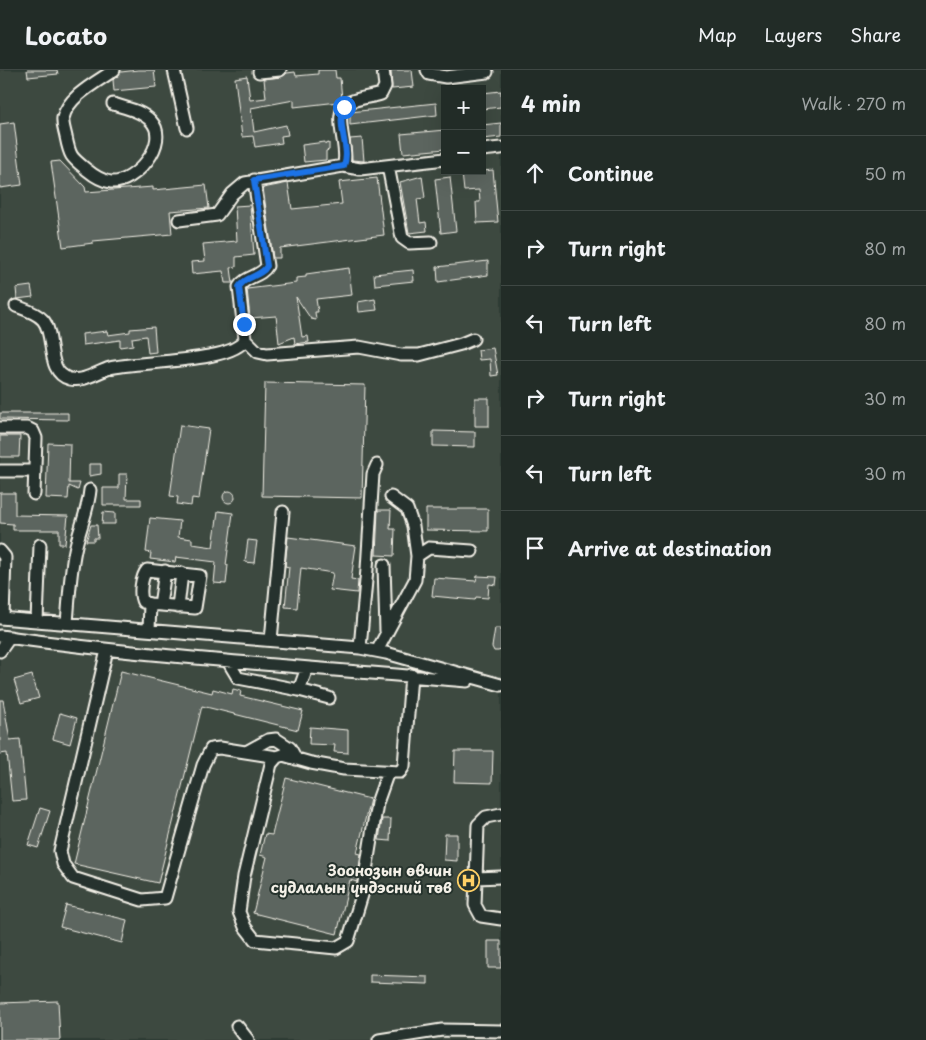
<!DOCTYPE html>
<meta charset="utf-8">
<style>
:root{--surface:#222c27;--page:#2a342f;--text:#f1f3f6;--muted:#a2a7a7;--line:#3f4844}
body{margin:0;font-family:"Playpen Sans",sans-serif;background:var(--page);color:var(--text)}
.controls{position:absolute;right:15px;top:15px;display:grid;overflow:hidden;border-radius:0px;box-shadow:0 5px 20px #0002}
.controls button{width:45px;height:45px;display:grid;place-items:center;padding:0;border:0;border-bottom:1px solid var(--line);background:var(--surface);color:var(--text);font:25px sans-serif}
.stop{position:absolute;width:15px;height:15px;margin:-11px;border:4px solid #1a73e8;border-radius:50%;background:#fff}
.stop.end{background:#1a73e8;border-color:#fff;box-shadow:0 1px 5px #0008}
.list{margin:0;padding:0;list-style:none}
h2{display:flex;justify-content:space-between;align-items:center;height:65px;margin:0;padding:0 20px;font-size:21px}
h2 small{font-size:16px;font-weight:400;color:var(--muted)}
.list li{display:grid;grid-template-columns:32px 1fr auto;gap:15px;align-items:center;box-sizing:border-box;height:75px;padding:0 20px;border-top:1px solid var(--line)}
.list b{display:block;font-size:19px;white-space:nowrap}
.list em{font-size:16px;font-style:normal;color:var(--muted)}
.icon{flex:none;width:28px;height:28px;fill:none;stroke:currentColor;stroke-width:2;stroke-linecap:round;stroke-linejoin:round}
.map{position:relative;flex:none;width:501px;height:970px;overflow:hidden}
header{display:flex;align-items:center;gap:30px;box-sizing:border-box;height:70px;padding:0 25px;background:var(--surface);border-bottom:1px solid var(--line)}
header strong{font-size:24px}
nav{display:flex;gap:28px;margin-inline-start:auto;font-size:18px}
main{display:flex}
aside{flex:1;background:var(--surface)}
.map>svg:first-child{display:block}
.built{fill:#3c4841;fill-rule:evenodd}
.building{fill:#5c655e;stroke:#f4f1e8}
.lines{fill:none;stroke-linecap:round;stroke-linejoin:round}
.minor-casing{stroke:#f4f1e8;stroke-width:15}
.minor{stroke:#26332d;stroke-width:11}
.route{stroke:#1a73e8;stroke-width:6}
.labels{text-anchor:middle;stroke-width:4;stroke-linejoin:round;paint-order:stroke}
.poi-label{font-size:15px;font-weight:bold;fill:#f4f1e8;stroke:#26332d;text-anchor:end}
</style>
<header>
<strong>Locato</strong>
<nav><a>Map</a><a>Layers</a><a>Share</a></nav>
</header>
<main>
<div class="map">
<svg width="501" height="970" viewBox="0 0 501 970">
<rect width="100%" height="100%" fill="#2e3b34"/>
<filter id="ink" filterUnits="userSpaceOnUse"><feTurbulence type="fractalNoise" baseFrequency=".02" numOctaves="2"/><feDisplacementMap in="SourceGraphic" scale="10" xChannelSelector="R" yChannelSelector="G"/><feConvolveMatrix kernelMatrix="1 2 1 2 8 2 1 2 1" color-interpolation-filters="sRGB"/></filter>
<g filter="url(#ink)">
<path class="built" d="M0,0H501V970H0ZM445,19H482V101H445Z"/>
<path class="building" d="M27,0H57L58,4L28,7Z
M138,0H154L156,17L114,21L113,10L121,2Z
M318,0H335L336,8H340L342,29L338,32L294,37V30L251,38L254,62L286,55L288,65L281,66L282,73L255,77L253,66L242,67L235,8L247,6L250,30L266,28L264,9L281,7L287,3L295,2L296,6L318,4Z
M391,0H412L414,17L392,19Z
M501,21V37L482,39V23Z
M436,33L437,45L350,55V42Z
M14,52L22,115L0,118V54Z
M501,53V67L482,69V55Z
M445,60V79L403,83L401,64Z
M362,68L364,91L352,90L350,69Z
M325,72V74L329,73V80L326,81V90L304,92L302,75Z
M60,91L85,117L86,122L153,117V120L206,115L209,138L170,141L172,164L93,171V173L63,177L51,92Z
M493,100L498,152L477,153L476,132H480L479,120L464,121L462,103Z
M422,106L425,128L417,129L420,153L426,152L427,161L409,163L400,112Z
M450,107L456,161L441,163L435,109Z
M377,108L384,165L280,178V188H273L263,118L288,113L292,139L342,134L339,112Z
M250,135L254,185L236,187V197L231,198L233,213H225L223,201L192,204L191,192L205,191L203,174L237,171L235,136Z
M488,191V205L438,212L437,197Z
M349,198L352,225L316,229L318,242H315L316,250L311,249L296,227L302,267L308,266L309,272L295,274L294,267L279,273L276,246L250,248L247,219L296,213V208L306,207V204Z
M413,200L414,211L375,215L374,204Z
M31,216L33,227L17,229L16,218Z
M375,229L377,240L359,242L358,232Z
M154,257L156,282L148,283L146,266L132,268L133,275L120,277V270L83,275L82,264L107,261L108,265L130,262V259Z
M493,278L498,305L491,306L490,289L479,290L478,280Z
M265,313L365,315L362,428L262,426Z
M475,328H489V356H475Z
M0,343H68V350L0,349Z
M180,355L209,359L199,429L192,428L191,436L177,434L178,427L170,426Z
M433,361L475,362V377L433,376Z
M0,366H20L19,387H0Z
M48,373L70,374L69,413H80L78,420L69,416L68,429L46,428Z
M89,394H101V404L89,406Z
M119,404H127L126,429H141V435H103V418H119Z
M223 427a6 6 0 1 1 12 0a6 6 0 1 1-12 0Z
M0,423H15V445L68,446L65,474H59V460H13V454L0,453Z
M426,439H488V461L426,460Z
M378,440H391L390,459H395L394,486L376,485Z
M218,441L233,443L226,495H228L226,514L214,513L216,492L176,487L175,492L150,489L151,483L146,482L150,448L180,451L178,467L192,469V474L213,477Z
M103,442L115,443V454H102Z
M91,455H97L98,468H94V471H86Z
M288,467L356,476L351,509L358,510L357,523L330,520L333,503L301,498L297,538L285,537L289,497L285,496Z
M248,470L257,471L254,493L245,492Z
M477,506L497,507L496,515L489,514L488,528L476,527L475,530L432,526L434,508L476,511Z
M495,558H501V580L498,581H494L492,577Z
M121,601L212,623L213,619L232,624L233,619L241,621L240,626L303,641L298,660L202,636L158,813L74,794Z
M32,605L39,628L21,633L14,610Z
M0,630H3L10,670L20,669L26,730L12,731L7,683L0,684Z
M60,643L77,648L70,674L53,669Z
M310,657L348,660V683L334,682L335,675L309,674Z
M455,681H493L492,713L454,712Z
M286,708L370,729L357,783L361,784L357,812L350,810L337,864L253,843L267,787L260,785L265,764L272,765Z
M40,738L50,741L38,778L28,775Z
M382,749H391L390,771L379,770Z
M445,764H457V791L444,790Z
M66,835L127,850L122,873L60,857Z
M488,871H501V898H488Z
M370,905L428,907V914L370,912Z
M58,931L60,970H0V933Z"/>
<g class="lines">
<defs>
<path id="minor" d="M174,0L187,58
M427,0L429,4L446,7L487,2
M259,2L280,0
M113,34C126,38 142,41 151,51C171,72 135,114 111,112C102,111 93,105 87,100C71,87 70,87 66,67C65,61 62,54 63,48C68,26 97,12 114,0
M482,80L501,78
M343,96L360,99L445,89
M388,96L402,168L409,173L431,172
M179,150L217,145L232,124L245,113L343,96C351,80 329,41 350,32C359,28 371,27 381,24L385,16L383,0
M16,236C24,239 37,243 43,250C56,265 45,303 70,309C84,312 97,302 110,298C136,291 234,293 245,269L239,217C245,206 261,207 267,196L254,110
M245,269L258,282L267,284L359,277L401,285H419L461,274L473,269
M0,358H27L33,361L36,368L34,424
M0,401H35
M0,481L5,487L3,548
M417,486L429,478L472,481
M384,495L386,561
M160,535L165,501
M178,537L182,503
M0,548L360,578L386,583L501,615
M37,551L40,475
M67,553C69,529 70,504 75,480C79,460 88,441 90,420
M149,560L150,534L195,538L200,506L147,500C141,507 139,525 143,532L150,534
M0,566C155,588 311,597 467,611
M271,570L283,442
M360,578L367,499L373,404L377,395
M107,580L60,781L63,794L73,808L142,830L165,828L203,695L211,679L220,678L277,687
M0,581L10,567
M377,581L415,510L417,486L413,456L407,439L391,427
M229,593L238,608L299,620L307,598
M299,620L329,628
M246,682L268,670L276,669L290,678L296,689
M388,702L377,733L362,825L348,871L336,878L255,870L245,857L239,842L244,806L271,694L277,687L283,685L311,693L344,699L400,702L404,696L411,605
M501,744L486,747L478,755L475,835L481,846L501,849
M476,808L501,807
M237,956L248,970
M379,970L442,960L501,961"/>
</defs>
<use href="#minor" class="minor-casing"/>
<use href="#minor" class="minor"/>
</g>
</g>
<g class="lines" filter="url(#ink)">
<path class="route" d="M244,254L239,217C245,206 261,207 267,196L254,110L344,96C351,78 336,57 344,37"/>
</g>
<defs>
<symbol id="hospital-ring" viewBox="-11 -11 22 22"><circle r="9.5" fill="#26332d" stroke="#ffd166" stroke-width="1.5"/><path d="M-5-5h3v3.5h4V-5h3V5h-3V1.5h-4V5h-3Z" fill="#ffd166"/></symbol>
</defs>
<g fill-rule="evenodd">
<use href="#hospital-ring" x="456" y="798" width="25" height="25"/>
</g>
<g class="labels">
<g class="poi-label">
<text x="452" y="806">Зоонозын өвчин<tspan x="452" dy="17">судлалын үндэсний төв</tspan></text>
</g>
</g>
</svg>
<div class="controls">
<button>+</button>
<button>−</button>
</div>
<div class="stop" style="left:344px;top:37px"></div>
<div class="stop end" style="left:244px;top:254px"></div>
</div>
<aside>
<h2>4 min<small>Walk · 270 m</small></h2>
<ul class="list">
<li><svg class="icon" aria-label="ahead" viewBox="0 0 24 24"><path d="M12 20V5M6 11l6-6 6 6"/></svg><div><b>Continue</b></div><em>50 m</em></li>
<li><svg class="icon" aria-label="right" viewBox="0 0 24 24"><path d="M7 20v-9h11M14 6l5 5-5 5"/></svg><div><b>Turn right</b></div><em>80 m</em></li>
<li><svg class="icon" aria-label="left" viewBox="0 0 24 24"><path d="M17 20v-9H6M10 6l-5 5 5 5"/></svg><div><b>Turn left</b></div><em>80 m</em></li>
<li><svg class="icon" aria-label="right" viewBox="0 0 24 24"><path d="M7 20v-9h11M14 6l5 5-5 5"/></svg><div><b>Turn right</b></div><em>30 m</em></li>
<li><svg class="icon" aria-label="left" viewBox="0 0 24 24"><path d="M17 20v-9H6M10 6l-5 5 5 5"/></svg><div><b>Turn left</b></div><em>30 m</em></li>
<li><svg class="icon" aria-label="arrive" viewBox="0 0 24 24"><path d="M6 21V4h12l-3 4 3 4H6"/></svg><div><b>Arrive at destination</b></div></li>
</ul>
</aside>
</main>
